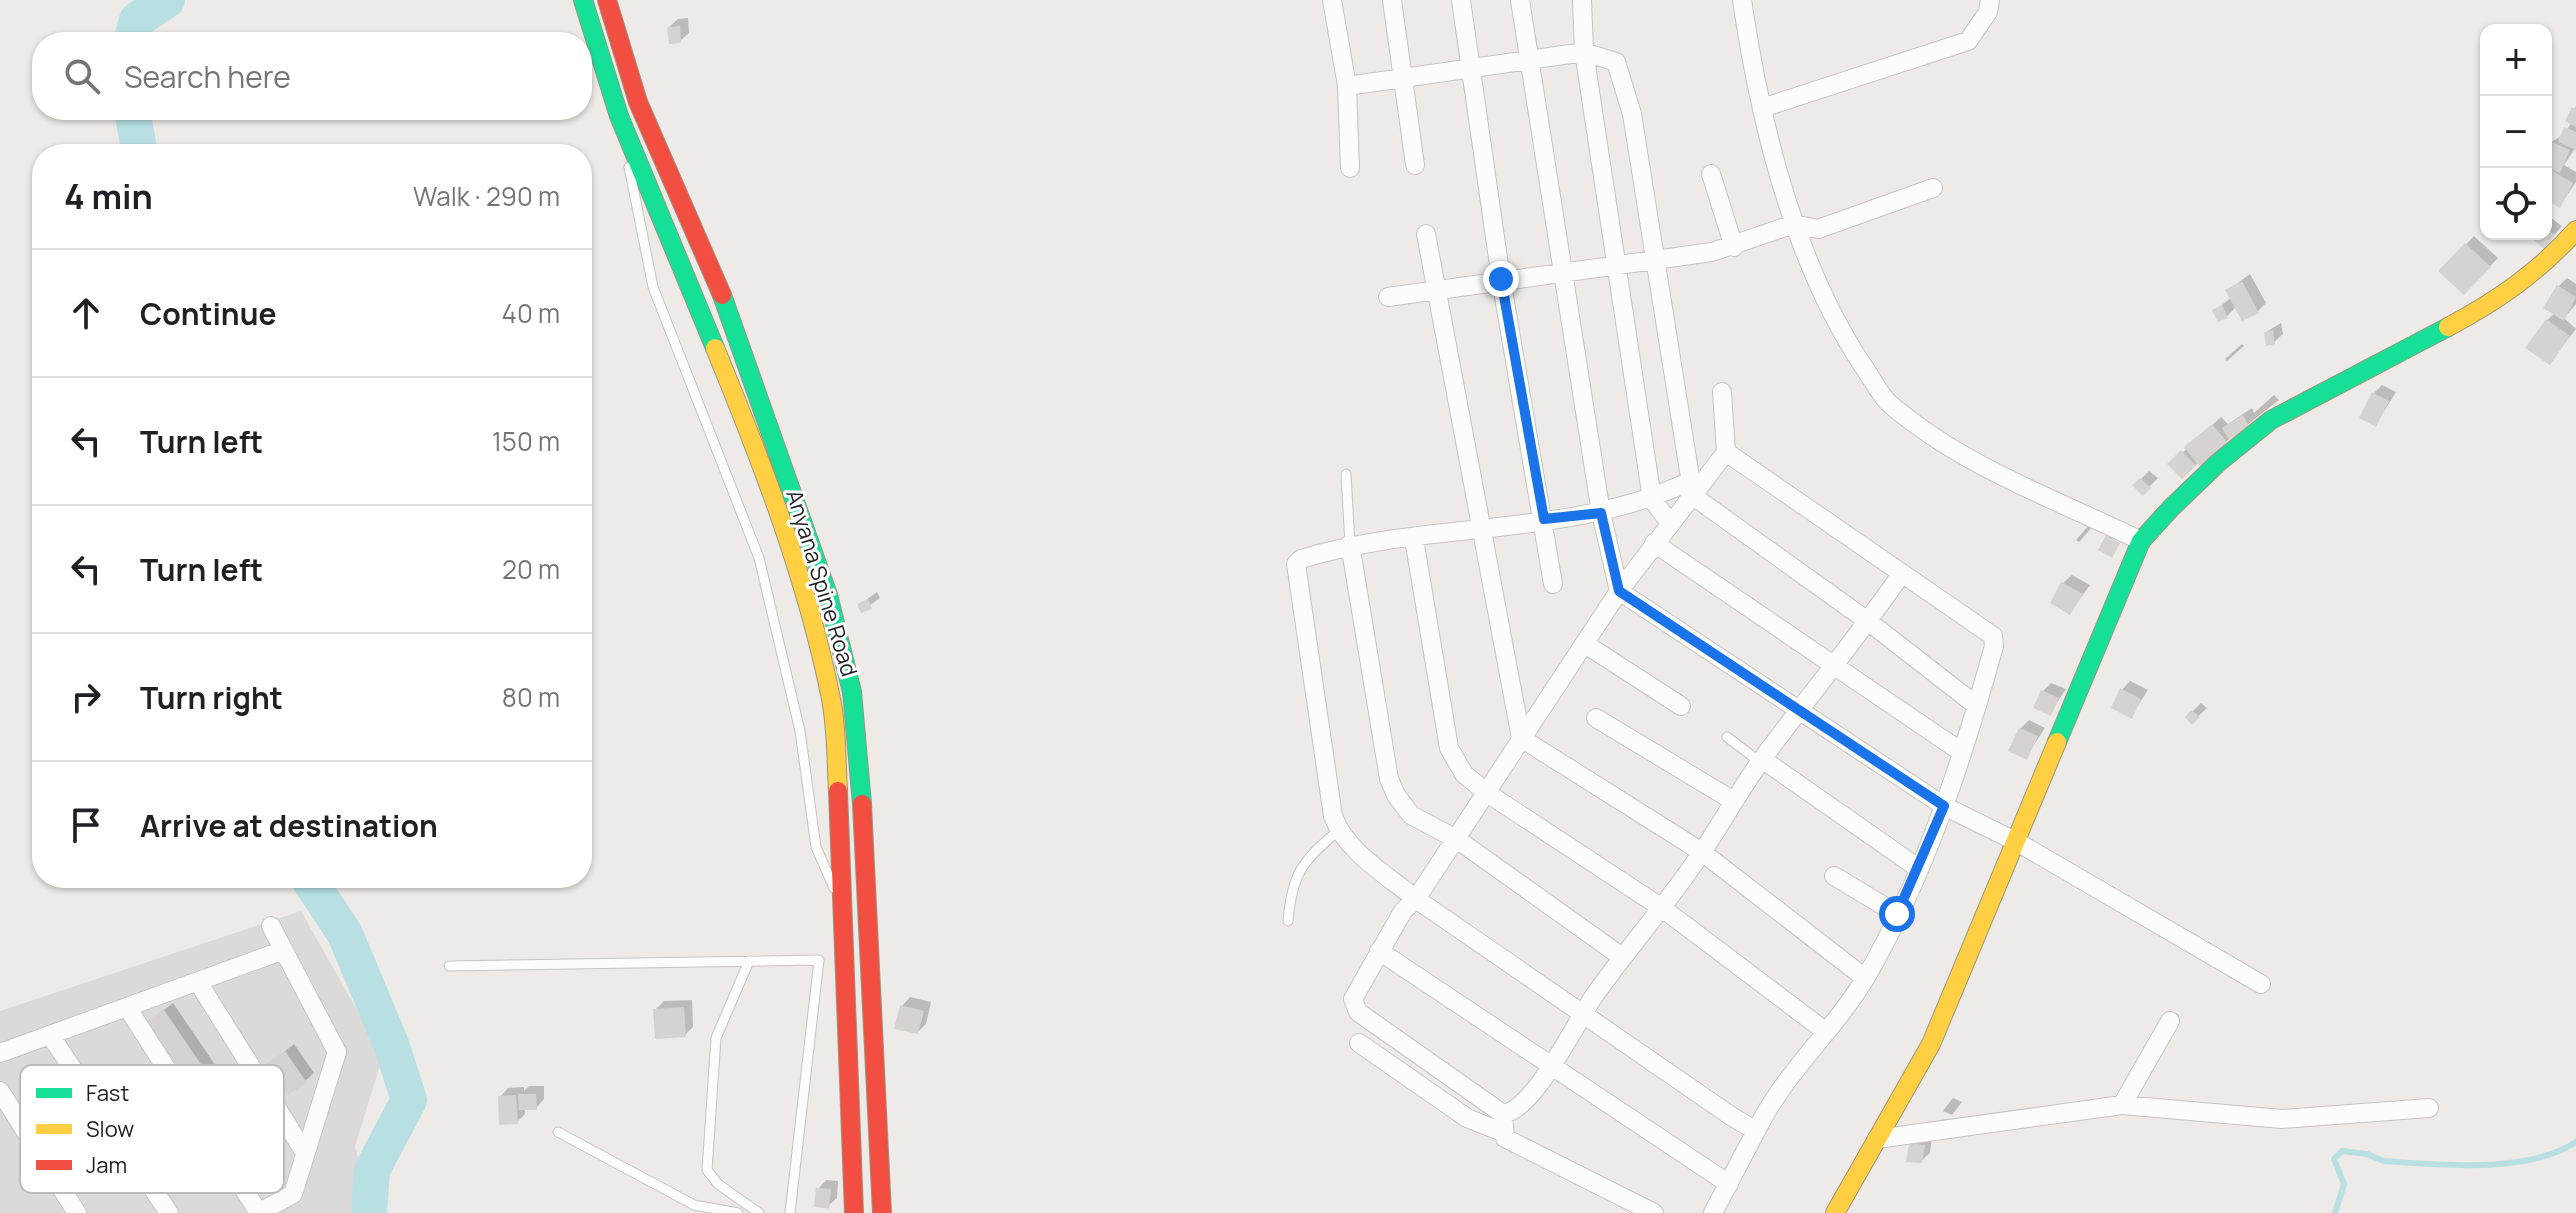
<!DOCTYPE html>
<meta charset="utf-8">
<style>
:root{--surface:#fff;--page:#f6f6f6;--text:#202124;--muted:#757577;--line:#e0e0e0}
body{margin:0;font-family:Manrope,sans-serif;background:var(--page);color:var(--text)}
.controls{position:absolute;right:24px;top:24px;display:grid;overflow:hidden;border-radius:16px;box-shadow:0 2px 6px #0004}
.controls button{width:72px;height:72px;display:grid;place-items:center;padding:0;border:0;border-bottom:2px solid var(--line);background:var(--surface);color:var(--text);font:40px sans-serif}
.stop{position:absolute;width:24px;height:24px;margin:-18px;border:6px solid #1a73e8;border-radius:50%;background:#fff}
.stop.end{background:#1a73e8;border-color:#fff;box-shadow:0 2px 8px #0008}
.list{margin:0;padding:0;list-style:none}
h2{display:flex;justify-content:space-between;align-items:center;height:104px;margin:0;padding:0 32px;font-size:34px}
h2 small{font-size:26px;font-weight:400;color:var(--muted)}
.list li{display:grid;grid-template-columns:52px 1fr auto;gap:24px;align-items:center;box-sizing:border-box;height:128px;padding:0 32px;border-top:2px solid var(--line)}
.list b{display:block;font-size:30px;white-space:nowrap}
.list em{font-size:26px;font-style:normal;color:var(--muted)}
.icon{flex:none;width:44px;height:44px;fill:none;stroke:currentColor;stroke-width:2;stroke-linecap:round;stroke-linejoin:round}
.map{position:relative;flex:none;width:2576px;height:1213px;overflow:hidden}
.search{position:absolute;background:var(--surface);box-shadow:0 2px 6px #0004;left:32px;top:32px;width:560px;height:88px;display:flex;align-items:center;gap:20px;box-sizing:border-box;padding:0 28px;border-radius:32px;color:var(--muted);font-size:30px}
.panel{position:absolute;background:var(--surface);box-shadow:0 2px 6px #0004;left:32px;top:144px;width:560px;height:744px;border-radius:32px}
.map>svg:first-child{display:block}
.residential{fill:#dcdad8}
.shadow{fill:#0003}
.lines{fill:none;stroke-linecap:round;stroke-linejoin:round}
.stream{stroke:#b8e0e2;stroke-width:6}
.river{stroke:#b8e0e2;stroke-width:36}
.building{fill:#d5d2d0}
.lane-casing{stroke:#c5c4c3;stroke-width:11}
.street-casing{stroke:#c5c4c3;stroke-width:20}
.fast-casing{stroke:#98967e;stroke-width:20}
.slow-casing{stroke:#98967e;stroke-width:20}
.jam-casing{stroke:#98967e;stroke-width:20}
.lane{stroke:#fcfcfb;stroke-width:9}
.street{stroke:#fcfcfb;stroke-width:18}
.fast{stroke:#16e098;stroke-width:18}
.slow{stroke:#ffcf43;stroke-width:18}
.jam{stroke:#f24e42;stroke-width:18}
.route{stroke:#1a73e8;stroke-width:10}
.labels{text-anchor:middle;stroke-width:6;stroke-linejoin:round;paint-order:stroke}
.street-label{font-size:22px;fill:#1e1e1e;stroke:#fff}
.key{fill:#fff;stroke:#bcbcbc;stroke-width:2}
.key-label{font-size:22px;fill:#1e1e1e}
</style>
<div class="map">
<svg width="2576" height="1213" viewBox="0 0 2576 1213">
<rect width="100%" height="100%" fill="#edeae7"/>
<path class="residential" d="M301,911L383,1056L355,1146L369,1199L361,1213H0V1011Z"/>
<path class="shadow" d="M688,18L689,33L680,41L669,27L678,19Z
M2576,105V147L2564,165L2576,172V182L2560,205L2546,198V178L2553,167L2546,164V155L2551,142L2563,135L2572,122Z
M2550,217L2562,226L2552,238L2535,234H2546V221Z
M2474,236L2498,258L2464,293L2441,271Z
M2250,274L2266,303L2258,311L2236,307L2227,316L2215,310L2231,298L2227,291Z
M2567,278L2576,284V304L2564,318L2576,329L2550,362L2547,320L2555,313L2558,287Z
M2281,323L2283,334L2274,342L2266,332Z
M2242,344L2244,346L2227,361L2225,359Z
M2382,385L2396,392L2376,424L2374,393Z
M2274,395L2279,400L2182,476L2170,464L2221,417L2228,424L2252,408L2254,413Z
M2149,471L2158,478L2143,493L2135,485Z
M2091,523L2094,525L2079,542L2076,540Z
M2072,575L2090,585L2070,613L2063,583Z
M877,592L880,598L862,611L859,605Z
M2130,681L2148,690L2131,716L2122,690Z
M2051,683L2066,689L2050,713L2043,691Z
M2201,703L2207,708L2192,722L2187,717Z
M2029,720L2045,728L2026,757L2020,729Z
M910,997L931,1002L926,1024L918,1032L902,1006Z
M692,1000L693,1027L685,1035L655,1010L664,1001Z
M173,1003L276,1154L251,1173L148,1022Z
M294,1044L314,1073L305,1081L269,1064Z
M529,1086H544V1099L536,1108H525V1114L517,1122L500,1097L508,1088L524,1087V1091Z
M1953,1098L1962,1102L1952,1115L1943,1111Z
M1919,1136L1932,1137L1930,1153L1921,1161L1911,1144Z
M826,1180L838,1181L837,1198L828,1206L818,1189Z"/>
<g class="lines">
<path class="stream" d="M2335,1213L2344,1184L2334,1159L2342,1151L2367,1154L2384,1161C2441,1165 2528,1174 2576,1142"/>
<path class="river" d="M131,42L137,20L167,0
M132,110L140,154
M308,878L345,934L391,1044L409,1100L372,1170L369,1213"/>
</g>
<path class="building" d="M680,26L681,43L669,44L667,27Z
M2572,107L2576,109V127L2565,121Z
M2564,127L2576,132V150L2558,142Z
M2550,141L2570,150L2560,173L2546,166Z
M2549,169L2573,183L2560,208L2546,200Z
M2546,228L2555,235L2544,249L2530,237L2532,234H2546Z
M2465,243L2491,267L2464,295L2438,271Z
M2242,281L2259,313L2242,321L2225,290Z
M2557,285L2576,297L2564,321L2543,308Z
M2222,305L2228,318L2218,322L2212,310Z
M2546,319L2570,336L2550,365L2525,348Z
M2273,330L2275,344L2266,346L2264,332Z
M2372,392L2389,401L2376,427L2359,418Z
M2243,415L2250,428L2229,440L2222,428Z
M2212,424L2228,443L2200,467L2184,447Z
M2181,450L2196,466L2182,479L2167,464Z
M2140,478L2151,488L2143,496L2132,485Z
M2106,535L2120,543L2112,558L2098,550Z
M2061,582L2083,594L2070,615L2050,603Z
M868,599L872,609L861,613L857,604Z
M2120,688L2141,699L2132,719L2111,708Z
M2041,690L2059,698L2051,716L2033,708Z
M2191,710L2200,717L2192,725L2185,717Z
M2019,728L2038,736L2027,760L2008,751Z
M900,1005L924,1011L918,1034L894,1029Z
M684,1007L686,1037L655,1039L653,1009Z
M164,1010L269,1164L251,1176L145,1022Z
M285,1051L307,1083L288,1095L266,1064Z
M518,1094H536L537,1110H519Z
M516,1095L518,1124L499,1125L498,1096Z
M1909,1143L1925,1145L1922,1163L1906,1162Z
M816,1188L831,1189L829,1209L814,1207Z"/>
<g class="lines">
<defs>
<path id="lane" d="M629,167L653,287L759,558L800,731L816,847L834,888
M1346,474L1350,544
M1727,737L1760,762
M1288,921C1292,874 1302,861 1338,831
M749,961L716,1038L707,1170L718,1184L759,1213
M449,966L819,960L790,1213
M558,1132L694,1205L738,1213"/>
<path id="street" d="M1332,0L1347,86L1350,168
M1392,0L1415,165
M1461,0L1501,279L1553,584
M1520,0L1601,513L1619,591L1944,806L2017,842L2261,984
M1582,0L1584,52L1652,499L1670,523
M1742,0C1760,123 1794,262 1863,366C1872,378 1880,396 1891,405C1965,468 2056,499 2141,541
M1347,86L1584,52L1616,62L1632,114L1693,496L1869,622L1977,706
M1762,108L1968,41L1988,12L1990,0
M1711,174L1734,247
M1426,234L1521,738L1702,852L1865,978
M1388,297L1712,252L1794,224L1818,229L1933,188
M1722,392L1726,452L1993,636L1994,646C1963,758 1925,876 1866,977C1834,1031 1784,1073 1756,1131L1731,1116L1416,899L1403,911L1353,999L1358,1012L1503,1114C1535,1109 1575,1024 1594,996C1628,948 1667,904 1700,855C1722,823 1740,789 1763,758C1809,696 1858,637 1902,573
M1690,481C1569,539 1427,520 1301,559L1296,564L1333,816C1346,852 1387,875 1416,899L1619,591L1726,452
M1414,539L1449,748L1464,774L1487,793L1662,908L1825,1031
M1654,543L1960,751
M1350,544L1389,779L1396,795L1411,815L1458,840L1622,957
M1585,644L1681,706
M1596,718L1732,800
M1762,759L1918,868
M1834,876L1897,914
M1379,951L1729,1184
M198,982L305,1153
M127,1007L259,1213
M50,1035L169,1213
M1359,1043L1467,1118L1502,1132
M0,1053L284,950
M0,1091L77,1213
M2122,1105L2170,1021
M1503,1114L1505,1138L1654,1213
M1877,1139L2122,1105L2282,1119L2429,1108
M258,1213L293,1194L337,1052L271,926
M1713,1213L1756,1131"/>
<path id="fast" d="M583,0L619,116L715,348
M722,295L828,595L852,692L862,804
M2057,742L2141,541L2171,508L2219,462L2271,420L2448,327"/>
<path id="slow" d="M2448,327C2497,301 2539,272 2576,230
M715,348C761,460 806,576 830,694C837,725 836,759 838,791
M1835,1213L1931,1044L2057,742"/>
<path id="jam" d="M607,0L638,102L722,295
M838,791L854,1213
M862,804L882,1213"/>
</defs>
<use href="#lane" class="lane-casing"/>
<use href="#street" class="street-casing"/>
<use href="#fast" class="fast-casing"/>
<use href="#slow" class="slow-casing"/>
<use href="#jam" class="jam-casing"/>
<use href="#lane" class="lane"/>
<use href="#street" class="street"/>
<use href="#fast" class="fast"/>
<use href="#slow" class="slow"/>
<use href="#jam" class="jam"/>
</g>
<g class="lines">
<path class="route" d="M1501,279L1544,519L1601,513L1619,591L1944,806L1897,914"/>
</g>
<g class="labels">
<g class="street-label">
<text transform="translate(822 583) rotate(73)" y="8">Anyana Spine Road</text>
</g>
</g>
<rect x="20" y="1065" width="264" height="128" rx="12" class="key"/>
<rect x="36" y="1088" width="36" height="10" fill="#16e098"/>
<rect x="36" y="1124" width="36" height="10" fill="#ffcf43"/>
<rect x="36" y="1160" width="36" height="10" fill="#f24e42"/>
<g class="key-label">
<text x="86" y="1101">Fast</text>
<text x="86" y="1137">Slow</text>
<text x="86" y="1173">Jam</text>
</g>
</svg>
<div class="controls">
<button>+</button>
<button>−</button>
<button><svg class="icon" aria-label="locate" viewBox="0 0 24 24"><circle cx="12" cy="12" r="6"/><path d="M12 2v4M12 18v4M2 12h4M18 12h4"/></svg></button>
</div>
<div class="stop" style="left:1897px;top:914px"></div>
<div class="stop end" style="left:1501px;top:279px"></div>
<div class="search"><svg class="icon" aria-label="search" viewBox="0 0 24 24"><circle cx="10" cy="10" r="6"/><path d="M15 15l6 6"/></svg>Search here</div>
<section class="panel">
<h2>4 min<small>Walk · 290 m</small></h2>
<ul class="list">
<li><svg class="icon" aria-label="ahead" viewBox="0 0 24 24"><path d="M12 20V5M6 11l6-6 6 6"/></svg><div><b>Continue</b></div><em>40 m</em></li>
<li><svg class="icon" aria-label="left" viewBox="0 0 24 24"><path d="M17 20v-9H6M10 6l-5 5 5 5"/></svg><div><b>Turn left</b></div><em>150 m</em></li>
<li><svg class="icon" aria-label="left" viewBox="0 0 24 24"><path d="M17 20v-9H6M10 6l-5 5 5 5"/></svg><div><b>Turn left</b></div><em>20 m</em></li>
<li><svg class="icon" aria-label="right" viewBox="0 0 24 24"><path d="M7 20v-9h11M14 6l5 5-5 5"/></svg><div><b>Turn right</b></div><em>80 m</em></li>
<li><svg class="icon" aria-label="arrive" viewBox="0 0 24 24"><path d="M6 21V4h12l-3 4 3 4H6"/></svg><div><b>Arrive at destination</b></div></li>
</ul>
</section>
</div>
